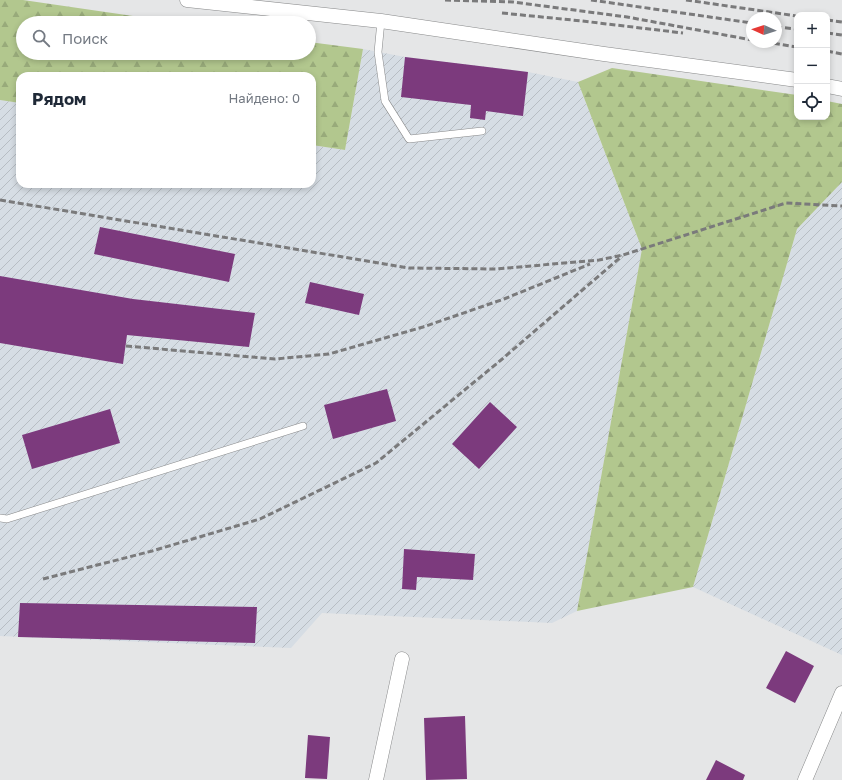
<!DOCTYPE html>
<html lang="ru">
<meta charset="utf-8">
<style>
:root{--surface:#fff;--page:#f6f6f7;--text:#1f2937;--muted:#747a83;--line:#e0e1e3}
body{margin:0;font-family:"Golos Text",sans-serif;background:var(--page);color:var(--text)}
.controls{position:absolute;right:12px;top:12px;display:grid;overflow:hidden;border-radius:8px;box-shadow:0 2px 6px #0003}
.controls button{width:36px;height:36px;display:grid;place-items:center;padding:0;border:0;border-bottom:1px solid var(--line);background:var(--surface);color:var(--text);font:20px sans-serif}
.compass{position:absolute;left:746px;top:12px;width:36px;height:36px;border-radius:50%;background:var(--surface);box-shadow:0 2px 6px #0003;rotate:273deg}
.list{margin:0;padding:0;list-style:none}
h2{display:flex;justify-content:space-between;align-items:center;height:52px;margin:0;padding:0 16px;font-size:17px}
h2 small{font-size:13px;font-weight:400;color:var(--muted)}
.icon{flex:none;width:22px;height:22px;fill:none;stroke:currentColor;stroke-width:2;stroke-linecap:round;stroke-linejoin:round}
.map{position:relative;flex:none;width:842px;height:780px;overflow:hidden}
.search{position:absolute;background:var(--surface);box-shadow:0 2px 6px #0003;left:16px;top:16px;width:300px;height:44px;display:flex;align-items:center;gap:10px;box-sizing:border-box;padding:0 14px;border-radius:22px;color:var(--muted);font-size:15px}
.panel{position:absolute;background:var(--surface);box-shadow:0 2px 6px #0003;left:16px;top:72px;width:300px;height:116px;border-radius:12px}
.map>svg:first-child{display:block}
.industrial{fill:url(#industrial-furrows)}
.forest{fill:url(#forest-firs)}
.building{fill:#7c3a7d}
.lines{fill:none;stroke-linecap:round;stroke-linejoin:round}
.lane-casing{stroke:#88898a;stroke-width:8}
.street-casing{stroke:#88898a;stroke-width:15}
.lane{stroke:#fff;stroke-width:7}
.street{stroke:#fff;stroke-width:14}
.rail{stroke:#7a7a7b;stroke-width:3;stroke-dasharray:6 3;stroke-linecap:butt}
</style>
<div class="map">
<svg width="842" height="780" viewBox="0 0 842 780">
<defs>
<pattern id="industrial-furrows" width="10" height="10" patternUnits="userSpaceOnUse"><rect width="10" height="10" fill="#d6dde4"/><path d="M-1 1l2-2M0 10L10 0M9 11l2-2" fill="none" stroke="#b7bdc3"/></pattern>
<pattern id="forest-firs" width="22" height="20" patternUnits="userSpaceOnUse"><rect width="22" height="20" fill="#b2c78e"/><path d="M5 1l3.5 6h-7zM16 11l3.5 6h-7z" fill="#98aa7a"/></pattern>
</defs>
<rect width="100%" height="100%" fill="#e5e6e7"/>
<path class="industrial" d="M363,49L405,57L528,72L578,82L642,249L577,611L552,623L322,613L291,648L0,636V100L20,103V184H312V145L345,150Z
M842,182V655L693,587L797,229Z"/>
<path class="forest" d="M0,0H23L181,23H23V53H309V42L363,49L345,150L312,145V76H20V103L0,100Z
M612,68L797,95V117H827V101L842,104V182L797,229L693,587L577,611L642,249L578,82Z"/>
<path class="building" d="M405,57L528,72L523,116L486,111L485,120L470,118L471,105L401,97Z
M100,227L235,254L229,282L94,254Z
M0,276L133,299L255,313L249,347L127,335L123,364L0,343Z
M310,282L364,294L359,315L305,303Z
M387,389L396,421L333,439L324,405Z
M490,402L517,427L479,469L452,444Z
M110,409L120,443L32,469L22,435Z
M404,549L475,554L473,580L417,577L416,590L402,589Z
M20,603L257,607L255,643L18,637Z
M786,651L814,666L795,703L766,688Z
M465,716L467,779L426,780L424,718Z
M308,735L330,737L327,779L305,778Z
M716,760L745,775L743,780H706Z"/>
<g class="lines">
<defs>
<path id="lane" d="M381,21L378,52L385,101L409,139L482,131
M0,518L7,519L303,426"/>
<path id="street" d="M187,0L381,21L604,54L797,80
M827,86L842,89
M376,780L402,659
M805,780L842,693"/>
</defs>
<use href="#lane" class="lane-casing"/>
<use href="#street" class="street-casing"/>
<use href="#lane" class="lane"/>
<use href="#street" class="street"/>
<path class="rail" d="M445,0L513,2L627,17L752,40
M591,0L752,23
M686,0L797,16
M502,13L582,21L683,33
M827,20L842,22
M776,27L797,29
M827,33L842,35
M765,42L797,47
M827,51L842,54
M0,200L409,268L496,269L599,260L623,255L786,203L842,206
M126,346L275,359L329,354L423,327L504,299L590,264
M43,579L152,551L260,519L376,463L501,360L622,256"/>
</g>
</svg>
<div class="controls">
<button>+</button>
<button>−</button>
<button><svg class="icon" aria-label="locate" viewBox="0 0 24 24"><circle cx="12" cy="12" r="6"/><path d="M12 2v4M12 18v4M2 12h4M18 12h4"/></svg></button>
</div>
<svg class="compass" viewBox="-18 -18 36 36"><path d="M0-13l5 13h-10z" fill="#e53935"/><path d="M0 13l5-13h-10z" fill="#747a83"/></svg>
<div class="search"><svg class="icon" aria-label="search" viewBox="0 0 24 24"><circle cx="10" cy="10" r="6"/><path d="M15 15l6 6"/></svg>Поиск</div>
<section class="panel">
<h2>Рядом<small>Найдено: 0</small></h2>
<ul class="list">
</ul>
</section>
</div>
